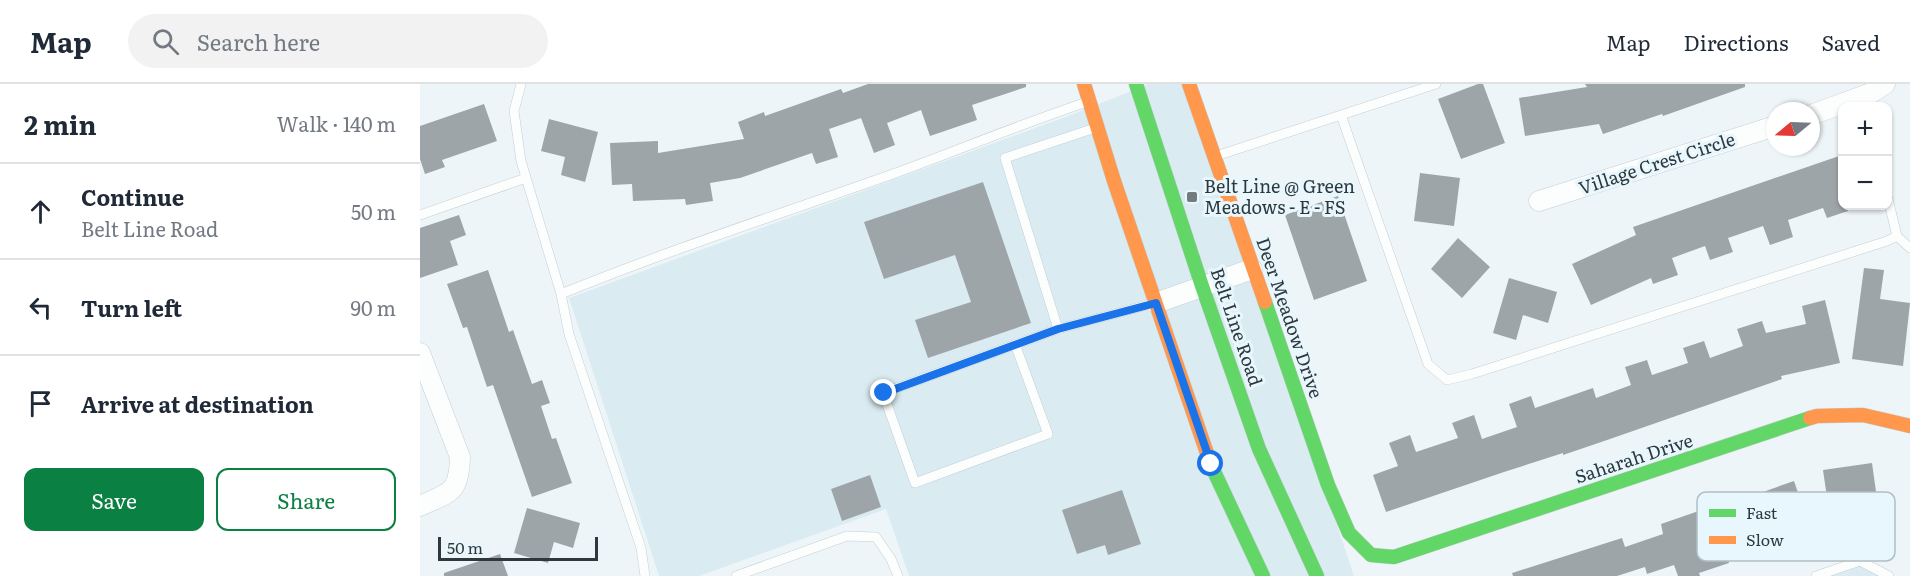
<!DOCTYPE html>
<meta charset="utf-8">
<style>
:root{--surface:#fff;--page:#f2f2f3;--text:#1f2937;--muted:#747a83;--line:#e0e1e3;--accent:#0b8043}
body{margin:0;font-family:Literata,serif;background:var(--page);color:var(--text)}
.controls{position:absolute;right:18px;top:18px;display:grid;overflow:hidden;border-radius:12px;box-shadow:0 2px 4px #0004}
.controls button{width:54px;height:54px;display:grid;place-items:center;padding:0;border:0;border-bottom:2px solid var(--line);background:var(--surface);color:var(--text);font:30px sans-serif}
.compass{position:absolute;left:1346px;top:18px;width:54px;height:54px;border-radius:50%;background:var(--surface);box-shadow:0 2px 4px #0004;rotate:251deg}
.scale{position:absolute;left:18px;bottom:15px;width:160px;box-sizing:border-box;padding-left:6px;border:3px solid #2f393d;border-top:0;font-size:16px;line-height:21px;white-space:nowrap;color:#2f393d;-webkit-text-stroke:4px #e8f7fd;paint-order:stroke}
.stop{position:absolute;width:18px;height:18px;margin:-14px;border:4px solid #1a73e8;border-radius:50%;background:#fff}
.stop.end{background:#1a73e8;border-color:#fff;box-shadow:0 2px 6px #0008}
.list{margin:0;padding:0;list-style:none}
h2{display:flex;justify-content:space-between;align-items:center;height:78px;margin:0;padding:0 24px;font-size:26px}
h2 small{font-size:20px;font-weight:400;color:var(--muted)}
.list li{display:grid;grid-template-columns:39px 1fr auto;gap:18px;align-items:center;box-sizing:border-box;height:96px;padding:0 24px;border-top:2px solid var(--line)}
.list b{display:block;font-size:22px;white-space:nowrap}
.list p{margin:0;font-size:20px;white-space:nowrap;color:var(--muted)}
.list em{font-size:20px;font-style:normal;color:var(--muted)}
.actions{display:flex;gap:12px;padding:18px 24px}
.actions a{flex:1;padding:14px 0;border:2px solid var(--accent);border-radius:12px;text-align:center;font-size:21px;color:var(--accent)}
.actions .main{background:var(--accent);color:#fff}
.icon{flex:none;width:33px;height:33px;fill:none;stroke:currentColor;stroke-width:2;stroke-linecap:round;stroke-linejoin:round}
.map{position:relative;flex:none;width:1490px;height:492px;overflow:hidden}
header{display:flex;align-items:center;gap:36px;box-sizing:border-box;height:84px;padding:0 30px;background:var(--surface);border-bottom:2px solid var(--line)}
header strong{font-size:28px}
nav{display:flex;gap:33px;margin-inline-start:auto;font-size:21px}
.search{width:420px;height:54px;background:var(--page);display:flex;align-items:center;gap:15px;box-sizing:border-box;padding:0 21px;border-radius:33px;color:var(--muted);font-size:22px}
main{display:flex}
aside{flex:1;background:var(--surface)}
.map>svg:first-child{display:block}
.built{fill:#daecf2}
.building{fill:#9ea5a8}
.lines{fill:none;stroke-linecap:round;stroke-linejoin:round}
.lane-casing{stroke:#c6ced2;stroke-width:10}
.street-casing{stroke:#c6ced2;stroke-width:21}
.fast-casing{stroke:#c6ced2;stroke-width:15}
.slow-casing{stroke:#c6ced2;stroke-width:15}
.lane{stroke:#fcfefe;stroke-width:9}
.street{stroke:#fcfefe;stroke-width:20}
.fast{stroke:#63d668;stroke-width:14}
.slow{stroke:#ff974d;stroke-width:14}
.route{stroke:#1a73e8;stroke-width:8}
.poi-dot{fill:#727b7e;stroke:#e8f7fd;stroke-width:2}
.labels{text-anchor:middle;stroke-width:6;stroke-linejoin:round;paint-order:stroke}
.street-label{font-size:18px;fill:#2f393d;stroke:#e8f7fd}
.poi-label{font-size:18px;fill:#2f393d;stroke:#e8f7fd;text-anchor:start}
.key{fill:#e8f7fd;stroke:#b0bec3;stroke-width:1.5}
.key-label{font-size:16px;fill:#2f393d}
</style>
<header>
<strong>Map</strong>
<div class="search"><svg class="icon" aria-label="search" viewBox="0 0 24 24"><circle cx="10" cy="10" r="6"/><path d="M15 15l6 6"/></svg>Search here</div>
<nav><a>Map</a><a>Directions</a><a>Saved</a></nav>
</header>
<main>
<aside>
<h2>2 min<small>Walk · 140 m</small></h2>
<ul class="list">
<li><svg class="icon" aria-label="ahead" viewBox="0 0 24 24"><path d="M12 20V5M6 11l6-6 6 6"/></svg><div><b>Continue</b><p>Belt Line Road</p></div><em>50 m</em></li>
<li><svg class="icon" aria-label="left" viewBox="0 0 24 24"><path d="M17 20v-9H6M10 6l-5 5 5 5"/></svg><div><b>Turn left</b></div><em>90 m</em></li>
<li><svg class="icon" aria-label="arrive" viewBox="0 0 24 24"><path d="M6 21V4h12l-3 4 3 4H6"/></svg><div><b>Arrive at destination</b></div></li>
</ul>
<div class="actions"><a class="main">Save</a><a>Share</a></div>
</aside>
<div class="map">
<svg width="1490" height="492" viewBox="0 0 1490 492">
<rect width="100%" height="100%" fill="#edf5f8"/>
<path class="built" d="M729,0H769L934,492H489L466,425L279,492H239L149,214L651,31Z
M1440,477L1469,492H1396Z"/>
<path class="building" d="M448,0H606V3L552,21L557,36L510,52L501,26L467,39L475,61L454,69L441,34L409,45L418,73L396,80L392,69L320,94L290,99L293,117L266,121L265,115L213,117L212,100L192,101L190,59L238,57V69L324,55L318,38L344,28L345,32L421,5L423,9Z
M1058,0H1063L1085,59L1041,75L1018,15Z
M1165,0H1325V3L1243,32L1242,30L1183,50L1179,40L1105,52L1099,14L1167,3Z
M64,20L77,57L22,76L25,83L5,90L0,75V42Z
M129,35L178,48L165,98L141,91L145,73L121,67Z
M1422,71V122H1426L1428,127L1407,134L1403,124L1368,136L1373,153L1350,161L1343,142L1308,154L1313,168L1290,176L1285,162L1252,174L1258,191L1233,200L1231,194L1171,221L1152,180L1216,151L1213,143Z
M1000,89L1040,94L1034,142L994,137Z
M563,98L611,239L508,274L495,236L551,218L535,171L464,195L444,138Z
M918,112L947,197L894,216L865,131Z
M39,131L46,151L30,157L38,181L0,194V144Z
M1038,154L1070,183L1042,214L1011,185Z
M1444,184L1464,186L1460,215L1490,219L1483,282L1432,275Z
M68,186L89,248L93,246L112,300L122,296L130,319L121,322L132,355L136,354L152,399L112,413L73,301L67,303L47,243L43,244L27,200Z
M1089,194L1137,208L1128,239L1103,231L1096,256L1073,249Z
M1405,216L1420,279L1361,292L1362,295L1190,355L1143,371V369L1084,388L966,428L953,391L978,382L969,359L990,351L996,368L1038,354L1032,339L1054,331L1062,355L1097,343L1089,320L1111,312L1115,324L1173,304L1176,314L1211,301L1205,283L1227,276L1232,291L1268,279L1263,264L1284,257L1290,274L1323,262L1317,245L1342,237L1346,249L1386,240L1382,222Z
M1452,379L1457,415L1444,417L1446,436L1411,441L1403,386Z
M450,391L461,423L422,437L411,405Z
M1374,397L1388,438L1305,465L1309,479L1279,489L1280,492H1258L1254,481L1227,490L1225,483L1197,492H1093L1092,489L1202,454L1205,463L1243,450L1241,440L1299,420L1300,423Z
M702,406L721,460L688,471L685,461L657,470L642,426Z
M107,424L160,439L153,464L134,458L128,479L94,469Z
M80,470L88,492H24V489Z"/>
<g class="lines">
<defs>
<path id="lane" d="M101,0L94,27L101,77L141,210L149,250L221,464L225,492
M921,31L1008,280L1027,296L1052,290L1467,157L1477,152L1468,115
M672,45L585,74L638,245L731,220
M796,72L1016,0
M0,131L106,94
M1477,152L1490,164
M141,210C249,166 360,130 470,91C536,67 601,40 667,18
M595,260L628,350L495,399L463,309L638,245
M316,492L427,452L456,453L471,475L478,492
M1396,492L1440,477L1469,492"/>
<path id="street" d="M1391,31L1451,9L1465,0
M1119,117L1355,42
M736,219L832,185
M0,269L40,373C39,410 30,408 0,422"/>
<path id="fast" d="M716,0L782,202L839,365L897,492
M845,218L908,401L929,449L951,471L974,473L1390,334
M791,381L843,492"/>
<path id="slow" d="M664,0L694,97L791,381
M769,0L845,218
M1390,334L1397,332L1443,331L1490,342"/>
</defs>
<use href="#lane" class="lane-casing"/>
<use href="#street" class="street-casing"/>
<use href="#fast" class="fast-casing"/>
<use href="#slow" class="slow-casing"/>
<use href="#lane" class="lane"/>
<use href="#street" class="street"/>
<use href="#fast" class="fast"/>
<use href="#slow" class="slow"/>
</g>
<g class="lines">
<path class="route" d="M464,309L638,245L736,219L791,380"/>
</g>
<rect class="poi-dot" x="766" y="107" width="12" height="12" rx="3"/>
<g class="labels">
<g class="street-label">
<text transform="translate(1237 80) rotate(-18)" y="6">Village Crest Circle</text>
<text transform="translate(869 234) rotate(71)" y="6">Deer Meadow Drive</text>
<text transform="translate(816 243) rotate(71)" y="6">Belt Line Road</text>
<text transform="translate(1214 375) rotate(-18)" y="6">Saharah Drive</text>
</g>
<g class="poi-label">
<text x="784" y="109">Belt Line @ Green<tspan x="784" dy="21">Meadows - E - FS</tspan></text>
</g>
</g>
<rect x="1277" y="408" width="198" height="69" rx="9" class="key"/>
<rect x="1289" y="425" width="27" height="8" fill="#63d668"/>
<rect x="1289" y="452" width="27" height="8" fill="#ff974d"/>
<g class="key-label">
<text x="1326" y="435">Fast</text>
<text x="1326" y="462">Slow</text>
</g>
</svg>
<div class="controls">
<button>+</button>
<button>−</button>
</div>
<svg class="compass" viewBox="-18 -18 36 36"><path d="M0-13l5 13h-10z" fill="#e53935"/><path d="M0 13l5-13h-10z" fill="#747a83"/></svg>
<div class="scale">50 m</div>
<div class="stop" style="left:791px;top:380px"></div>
<div class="stop end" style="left:464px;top:309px"></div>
</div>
</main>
